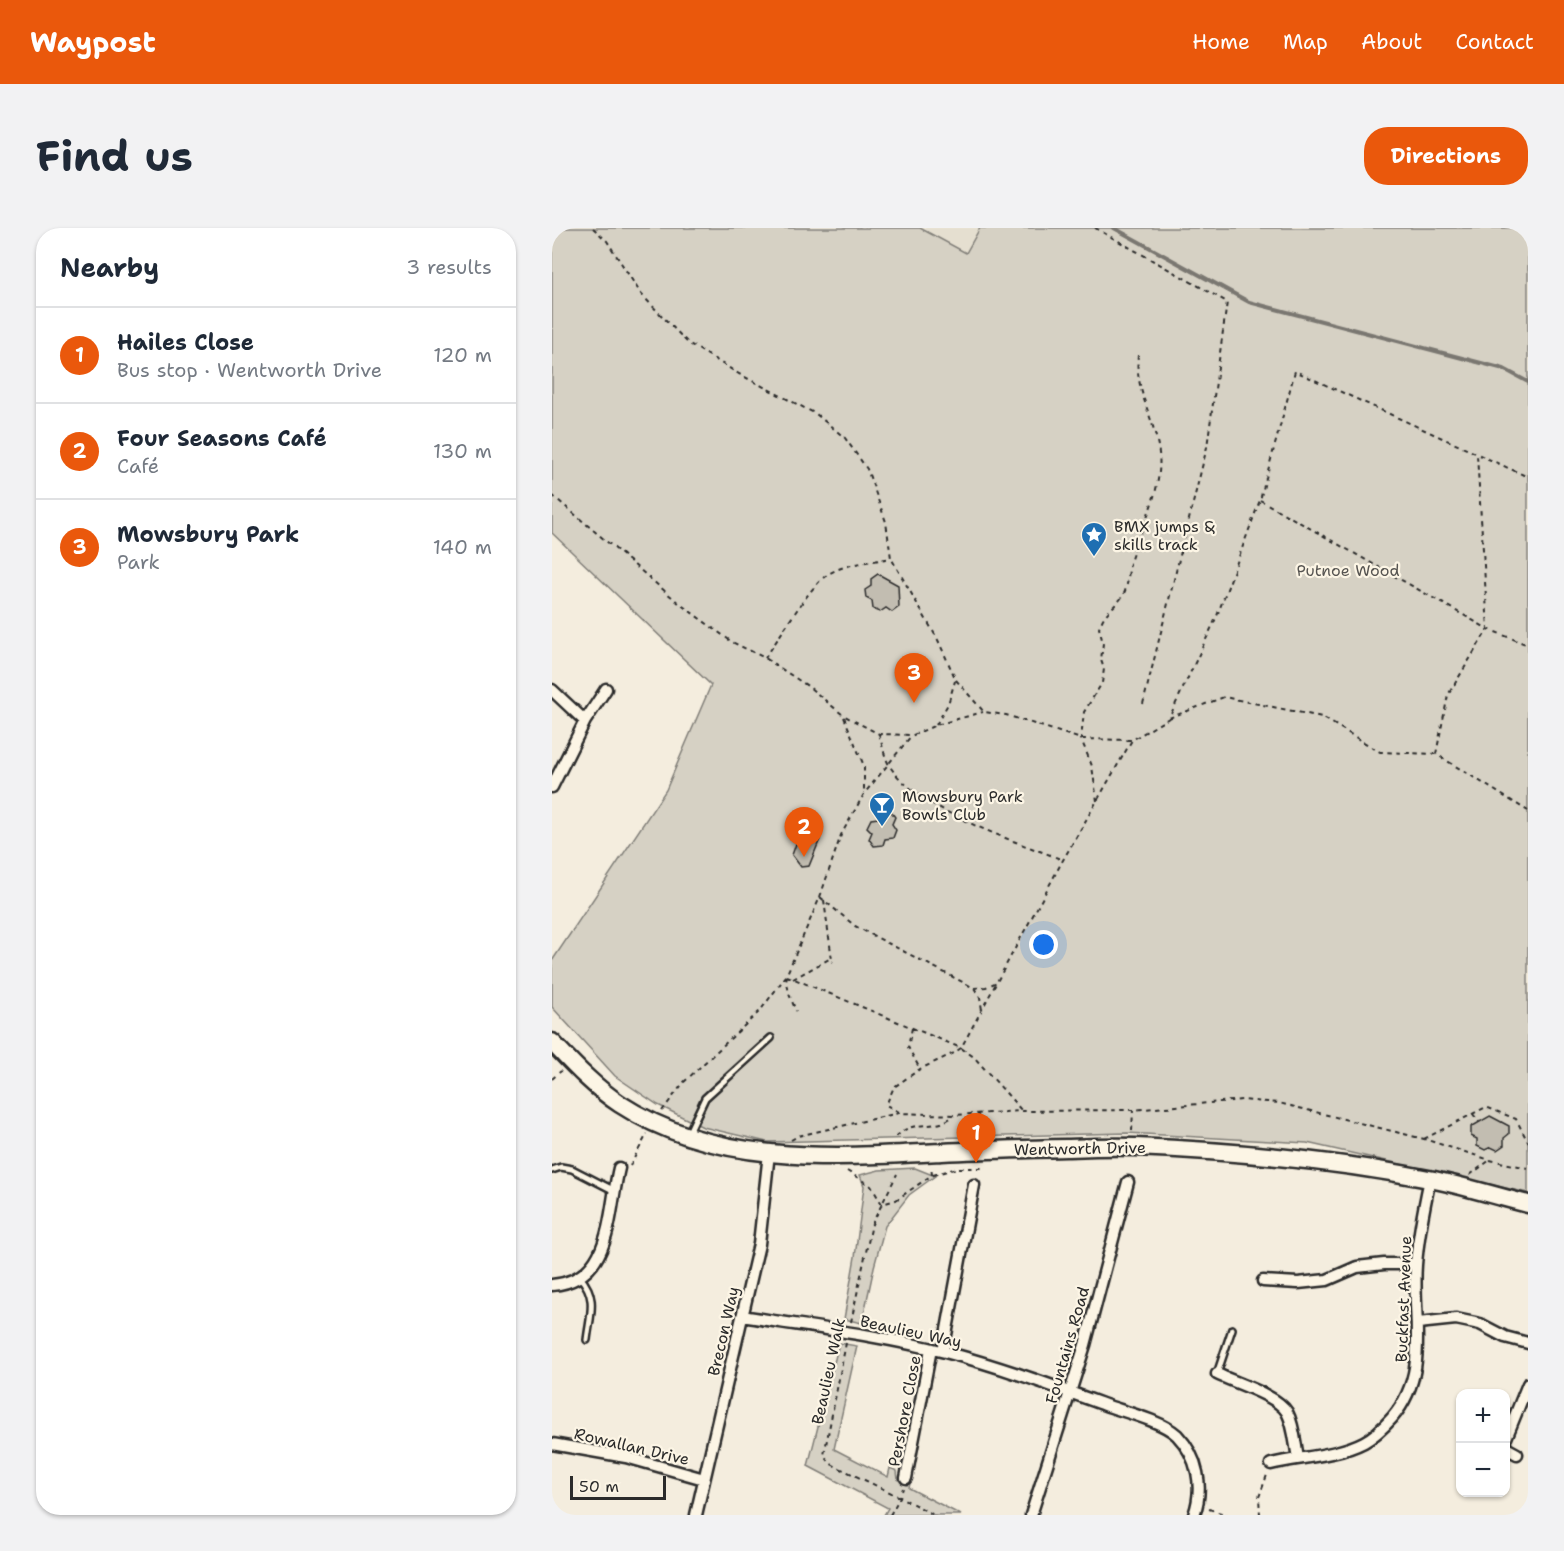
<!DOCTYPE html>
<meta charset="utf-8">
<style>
:root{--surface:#fff;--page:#f2f2f3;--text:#1f2937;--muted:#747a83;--line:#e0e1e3;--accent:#ea580c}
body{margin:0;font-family:"Shantell Sans",sans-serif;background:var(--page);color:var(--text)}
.controls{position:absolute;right:18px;bottom:18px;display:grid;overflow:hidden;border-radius:12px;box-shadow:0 2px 4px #0004}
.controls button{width:54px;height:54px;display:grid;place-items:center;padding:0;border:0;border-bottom:2px solid var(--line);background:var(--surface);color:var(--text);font:30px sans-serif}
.scale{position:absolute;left:18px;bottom:15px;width:96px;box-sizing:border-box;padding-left:6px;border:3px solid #2b2b2b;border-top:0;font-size:16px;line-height:21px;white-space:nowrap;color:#2b2b2b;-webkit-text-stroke:4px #fcf5e5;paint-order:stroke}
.you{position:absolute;left:492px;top:717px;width:21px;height:21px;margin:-15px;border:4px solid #fff;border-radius:50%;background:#1a73e8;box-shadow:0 0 0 9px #1a73e833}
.badge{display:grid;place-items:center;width:39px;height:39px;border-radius:50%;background:var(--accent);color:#fff;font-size:20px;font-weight:700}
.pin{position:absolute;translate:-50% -50px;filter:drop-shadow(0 2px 3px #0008)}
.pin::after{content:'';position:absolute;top:32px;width:21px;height:18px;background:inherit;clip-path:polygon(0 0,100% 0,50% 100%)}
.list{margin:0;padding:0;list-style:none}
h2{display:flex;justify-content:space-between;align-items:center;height:78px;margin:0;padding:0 24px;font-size:26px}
h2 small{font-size:20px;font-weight:400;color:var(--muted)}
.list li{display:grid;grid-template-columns:39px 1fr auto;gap:18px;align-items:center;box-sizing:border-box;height:96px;padding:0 24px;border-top:2px solid var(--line)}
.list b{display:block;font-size:22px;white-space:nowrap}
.list p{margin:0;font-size:20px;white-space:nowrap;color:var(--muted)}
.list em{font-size:20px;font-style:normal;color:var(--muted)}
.map{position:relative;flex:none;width:976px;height:1287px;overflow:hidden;border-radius:24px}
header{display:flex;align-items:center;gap:36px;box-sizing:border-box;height:84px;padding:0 30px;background:var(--accent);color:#fff}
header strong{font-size:28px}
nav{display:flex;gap:33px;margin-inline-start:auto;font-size:21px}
.intro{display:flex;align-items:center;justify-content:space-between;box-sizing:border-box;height:144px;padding:0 36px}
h1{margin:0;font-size:42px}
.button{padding:15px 27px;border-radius:24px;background:var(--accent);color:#fff;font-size:21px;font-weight:700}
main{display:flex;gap:36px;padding:0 36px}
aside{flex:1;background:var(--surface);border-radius:24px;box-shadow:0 2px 4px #0004}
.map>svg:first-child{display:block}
.built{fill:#e5dfd0}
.green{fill:#d6d1c4;stroke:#807e78;stroke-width:1.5}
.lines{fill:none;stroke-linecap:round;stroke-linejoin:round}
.stream{stroke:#7a7771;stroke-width:4}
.building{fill:#c2bdb1;stroke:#2b2b2b;stroke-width:1.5}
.lane-casing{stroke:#2b2b2b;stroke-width:10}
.street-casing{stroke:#2b2b2b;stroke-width:15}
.secondary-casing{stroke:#2b2b2b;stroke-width:21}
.path{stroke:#2b2b2b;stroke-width:2;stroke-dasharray:4.5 4.5;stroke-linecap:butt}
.lane{stroke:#fcf5e5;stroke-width:5}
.street{stroke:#fcf5e5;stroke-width:10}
.secondary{stroke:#fcf5e5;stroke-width:16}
.labels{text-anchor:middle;stroke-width:4.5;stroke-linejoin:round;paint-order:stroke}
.poi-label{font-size:16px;fill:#2b2b2b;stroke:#fcf5e5;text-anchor:start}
.park-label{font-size:16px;fill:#565451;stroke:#fcf5e5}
.street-label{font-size:16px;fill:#2b2b2b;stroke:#fcf5e5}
</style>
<header>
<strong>Waypost</strong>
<nav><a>Home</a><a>Map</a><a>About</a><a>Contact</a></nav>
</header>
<div class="intro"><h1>Find us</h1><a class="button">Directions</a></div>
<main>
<aside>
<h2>Nearby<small>3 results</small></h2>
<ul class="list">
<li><span class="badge">1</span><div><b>Hailes Close</b><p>Bus stop · Wentworth Drive</p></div><em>120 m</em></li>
<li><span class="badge">2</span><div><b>Four Seasons Café</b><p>Café</p></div><em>130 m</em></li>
<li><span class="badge">3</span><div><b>Mowsbury Park</b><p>Park</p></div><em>140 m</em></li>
</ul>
</aside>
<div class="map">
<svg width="976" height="1287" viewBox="0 0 976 1287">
<rect width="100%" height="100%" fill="#f4edde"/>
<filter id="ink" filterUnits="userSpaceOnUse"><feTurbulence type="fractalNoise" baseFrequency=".0167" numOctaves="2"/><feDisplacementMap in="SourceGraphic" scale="12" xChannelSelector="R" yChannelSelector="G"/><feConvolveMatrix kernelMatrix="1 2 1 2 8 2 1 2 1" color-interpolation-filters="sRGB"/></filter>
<g filter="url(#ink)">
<path class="built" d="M368,0H428L414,25Z"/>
<path class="green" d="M0,0H368L414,25L428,0H976V965L755,915L575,905L215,914L151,899L106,877L63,848L0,779V733L114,562L159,457L0,305Z
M363,940L383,948L357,967L333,998L322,1039L310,1095L292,1091L303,1029L312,958L308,947L327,942Z
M287,1115L305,1118L282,1221L336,1249L338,1240L345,1243L346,1252L358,1255L357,1260L409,1287H332L336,1280L256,1238Z"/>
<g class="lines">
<path class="stream" d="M562,0L697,74L952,141L976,154"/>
</g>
<path class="building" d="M326,346L346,357L347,379L340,384L334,380L328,384L321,381L320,373L314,370L313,362L319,358V351Z
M338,582L343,589L340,596L344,602L341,610L333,611L331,617L322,618L317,611L320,604L315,599L319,591L326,590L329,583Z
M263,604L268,611L257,638L249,639L240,627L245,613L253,612L255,605Z
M938,888L957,898V906L952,910V917L945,922L939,919L933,922L925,918V911L919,908V899Z"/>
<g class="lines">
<defs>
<path id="lane" d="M137,904L153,870L219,810
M0,942L9,939L20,941L61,962
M28,1049C46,1070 38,1086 35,1112
M665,1146L680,1101"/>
<path id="street" d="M0,462L33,493L0,559
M33,493L54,461
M711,1053L746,1055L775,1052L805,1039L832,1036H864
M0,1057C61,1052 56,985 67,940
M190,1088C257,1099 327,1107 393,1124C447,1138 501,1158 553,1177C573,1184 610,1193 625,1207C646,1229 652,1259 642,1287
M866,1095L904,1091L928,1096L953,1109L976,1115
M391,1123L422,957
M665,1146C683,1155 725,1167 735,1184C742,1197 743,1215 746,1230
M954,1210L976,1156
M0,1216L74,1229L152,1251
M954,1220L965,1226
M719,1236C749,1229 785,1228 812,1214C823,1208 832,1199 840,1190C879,1144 860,1091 864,1037C866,1008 872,979 878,951
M354,1250L379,1121
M144,1287L207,1016L217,925
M479,1287L533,1117L576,954"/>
<path id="secondary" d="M0,814C21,836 42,859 68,876C163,938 282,930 390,924C432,922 475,921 517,920C539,919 561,918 583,919C682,923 780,932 877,951C910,957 943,968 976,976"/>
</defs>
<use href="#lane" class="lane-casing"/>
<use href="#street" class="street-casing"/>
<use href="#secondary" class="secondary-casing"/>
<path class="path" d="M41,0L55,13L89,66L136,115L187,146L264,186L293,210L315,241L334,294L339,330L386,412L404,452L432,484L454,487L529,511L580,512L617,490L665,388L708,272L743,143L976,249
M543,0L675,74L655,219L590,480
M0,267L128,376L180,414L213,430L257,459L291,487L327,506L359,507
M708,272L936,401L976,417
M213,430C228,409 256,360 275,347C293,335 319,334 339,330
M292,489L312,538V566
M617,490L672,469L770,489L828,524L884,526L976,583
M384,497L396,476L403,453
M327,506C330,515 332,528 337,537C366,583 461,612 511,632
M884,526L896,467L936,401L925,227
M545,573L540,538L529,511L532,484L550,455L552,441L549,432L551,415L547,400C549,396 550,391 553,388C559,379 569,374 573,363C577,353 576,341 579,331C590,297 611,262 607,225C603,191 582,161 586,127
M268,669L303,698L422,760L428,769L430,782
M272,672L280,732
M234,748L237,766L244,783
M235,748L409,820L422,829L470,883
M241,751L277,731L281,734
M422,760L434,759L445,754
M360,800L356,819L368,841
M0,851L9,843
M110,883L132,854L208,783L234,748L268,669L289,607L312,566L359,508L384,497L431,484
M347,884L334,877L342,859L368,841L402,825L409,820L511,632L580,512
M426,886L427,907H430
M921,886L927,894
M580,903L581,882
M344,909C360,893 370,900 389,895C393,894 398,890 402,888
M872,911L934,879L964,891L976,914
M239,912L246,908L347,885L404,887L470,883L581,882L690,872L727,875L872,911L938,932L976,940
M78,938L95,906
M295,943L319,958L330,976L344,972L380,947L379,938
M381,947L405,940H431
M918,947L938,932
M299,1094L320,996L345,946
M294,1115L272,1227L279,1236L348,1269L382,1287
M657,1281L675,1287
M338,1287L348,1269L351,1260
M708,1287L707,1269L715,1247"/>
<use href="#lane" class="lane"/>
<use href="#street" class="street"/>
<use href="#secondary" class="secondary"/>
</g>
</g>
<defs>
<symbol id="sight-pin" viewBox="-11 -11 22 30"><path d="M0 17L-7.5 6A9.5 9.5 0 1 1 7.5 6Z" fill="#1f6fb2" stroke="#fcf5e5"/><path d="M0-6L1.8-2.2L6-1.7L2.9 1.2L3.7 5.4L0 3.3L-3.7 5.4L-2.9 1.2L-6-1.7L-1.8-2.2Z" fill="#fff"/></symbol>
<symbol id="bar-pin" viewBox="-11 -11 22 30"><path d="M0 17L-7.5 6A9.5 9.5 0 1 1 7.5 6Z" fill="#1f6fb2" stroke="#fcf5e5"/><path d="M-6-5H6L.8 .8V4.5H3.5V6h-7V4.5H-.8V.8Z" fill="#fff"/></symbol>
</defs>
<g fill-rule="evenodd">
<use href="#sight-pin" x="527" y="292" width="30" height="40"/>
<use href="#bar-pin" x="315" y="562" width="30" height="40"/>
</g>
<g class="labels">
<g class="poi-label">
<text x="562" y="304">BMX jumps &amp;<tspan x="562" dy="18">skills track</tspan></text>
<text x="350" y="574">Mowsbury Park<tspan x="350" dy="18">Bowls Club</tspan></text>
</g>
<g class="park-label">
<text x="796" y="348">Putnoe Wood</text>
</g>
<g class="street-label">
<text transform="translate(528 920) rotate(-1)" y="6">Wentworth Drive</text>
<text transform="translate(851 1071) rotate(-88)" y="6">Buckfast Avenue</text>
<text transform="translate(171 1103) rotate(-77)" y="6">Brecon Way</text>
<text transform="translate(359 1103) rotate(12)" y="6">Beaulieu Way</text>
<text transform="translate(515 1117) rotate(-74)" y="6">Fountains Road</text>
<text transform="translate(276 1143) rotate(-78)" y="6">Beaulieu Walk</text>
<text transform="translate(352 1183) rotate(-79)" y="6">Pershore Close</text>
<text transform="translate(80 1218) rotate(13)" y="6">Rowallan Drive</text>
</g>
</g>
</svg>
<div class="controls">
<button>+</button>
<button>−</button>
</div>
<div class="scale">50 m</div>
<div class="you"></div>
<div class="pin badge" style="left:424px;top:935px">1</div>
<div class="pin badge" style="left:252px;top:629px">2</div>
<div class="pin badge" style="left:362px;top:475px">3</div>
</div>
</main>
